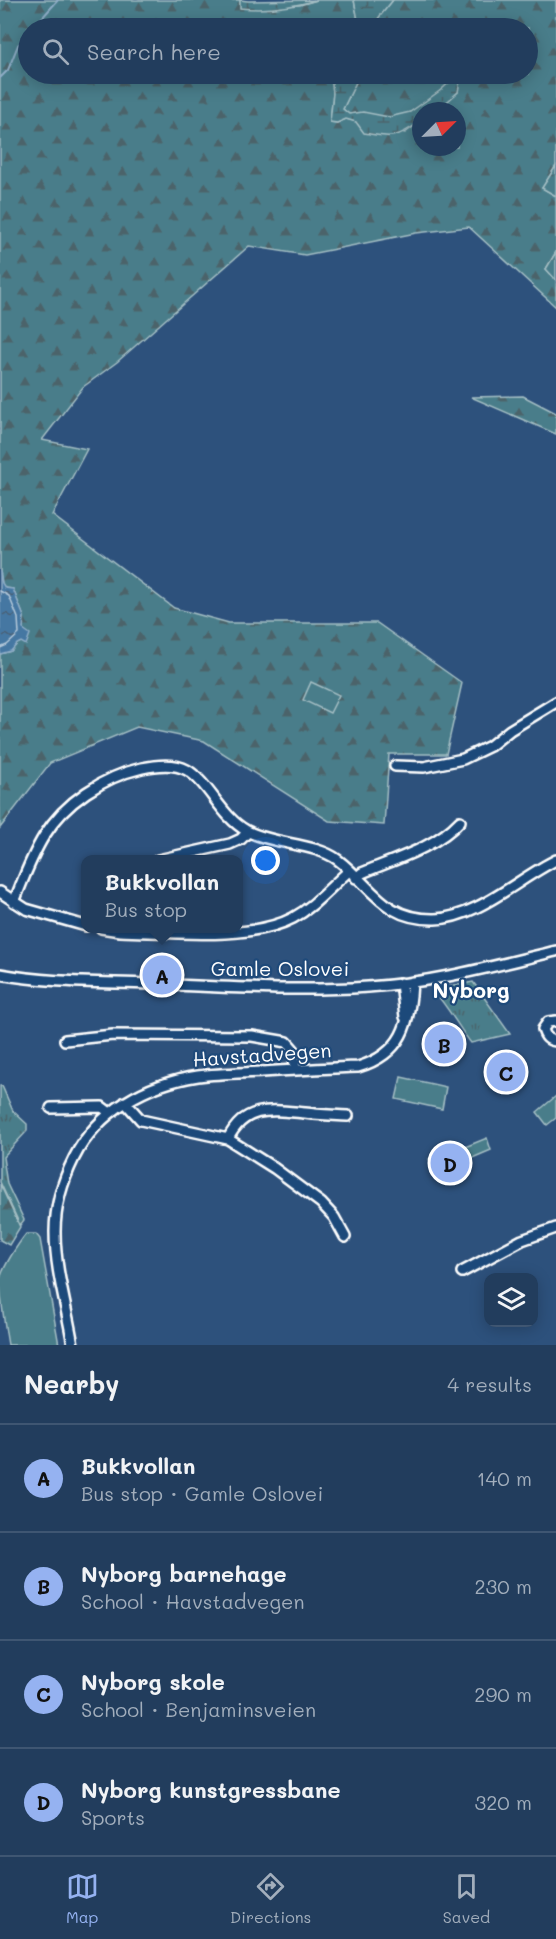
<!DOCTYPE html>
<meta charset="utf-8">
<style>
:root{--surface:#223d5d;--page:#2a4463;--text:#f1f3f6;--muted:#a2aebc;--line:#3f5672;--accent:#95b2f1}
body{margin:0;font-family:Mali,sans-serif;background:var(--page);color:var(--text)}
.controls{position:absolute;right:18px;bottom:18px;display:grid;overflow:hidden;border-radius:12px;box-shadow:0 3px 15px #0003}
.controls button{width:54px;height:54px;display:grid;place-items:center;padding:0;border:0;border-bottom:2px solid var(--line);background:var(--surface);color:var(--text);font:30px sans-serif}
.compass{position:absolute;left:412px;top:102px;width:54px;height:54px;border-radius:50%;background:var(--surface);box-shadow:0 3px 15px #0003;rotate:66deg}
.you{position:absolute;left:266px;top:861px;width:21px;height:21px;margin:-15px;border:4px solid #fff;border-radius:50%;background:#1a73e8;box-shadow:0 0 0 9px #1a73e833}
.badge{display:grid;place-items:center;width:39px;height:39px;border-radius:50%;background:var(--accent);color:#111;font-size:20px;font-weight:700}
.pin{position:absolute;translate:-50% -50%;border:3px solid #fff;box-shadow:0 2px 6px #0006}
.popup{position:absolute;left:81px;top:855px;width:162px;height:78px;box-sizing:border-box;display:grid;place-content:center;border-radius:12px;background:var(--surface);filter:drop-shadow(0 2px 4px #0005);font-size:20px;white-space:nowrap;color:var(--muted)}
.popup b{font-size:22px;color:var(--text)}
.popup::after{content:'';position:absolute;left:50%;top:100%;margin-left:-12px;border:12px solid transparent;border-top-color:var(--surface)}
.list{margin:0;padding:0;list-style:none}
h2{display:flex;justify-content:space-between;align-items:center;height:78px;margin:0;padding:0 24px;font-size:26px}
h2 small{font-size:20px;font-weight:400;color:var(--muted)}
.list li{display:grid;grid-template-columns:39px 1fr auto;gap:18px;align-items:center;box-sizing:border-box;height:108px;padding:0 24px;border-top:2px solid var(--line)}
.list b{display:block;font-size:22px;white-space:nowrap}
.list p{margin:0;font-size:20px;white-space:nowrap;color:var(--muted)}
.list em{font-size:20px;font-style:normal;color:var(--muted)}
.icon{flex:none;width:33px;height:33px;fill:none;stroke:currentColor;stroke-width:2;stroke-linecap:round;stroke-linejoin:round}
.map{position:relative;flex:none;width:556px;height:1345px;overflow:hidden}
.search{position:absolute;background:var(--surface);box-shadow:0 3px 15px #0003;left:18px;right:18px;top:18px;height:66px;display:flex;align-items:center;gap:15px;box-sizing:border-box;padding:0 21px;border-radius:33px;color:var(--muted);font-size:22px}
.sheet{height:510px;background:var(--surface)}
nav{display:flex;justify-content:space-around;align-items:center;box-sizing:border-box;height:84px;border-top:2px solid var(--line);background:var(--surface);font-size:16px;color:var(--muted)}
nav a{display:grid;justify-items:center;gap:3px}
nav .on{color:var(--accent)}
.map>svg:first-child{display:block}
.grass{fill:url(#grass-tufts);stroke:#a4bec4;stroke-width:1.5}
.forest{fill:url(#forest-firs);stroke:#a4bec4;stroke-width:1.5;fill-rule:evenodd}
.wetland{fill:url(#wetland-marsh);stroke:#a4bec4;stroke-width:1.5}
.park{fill:#4a7d8a;stroke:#a4bec4;stroke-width:1.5}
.water{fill:url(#water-ripples);stroke:#8fadc7;stroke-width:1.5}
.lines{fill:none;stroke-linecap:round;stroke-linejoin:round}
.shore{stroke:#b5c9da;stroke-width:1.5}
.stream{stroke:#8fadc7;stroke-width:2}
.minor-casing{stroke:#fff;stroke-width:14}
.minor{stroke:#1f4a7a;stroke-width:9}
.labels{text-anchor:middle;stroke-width:4.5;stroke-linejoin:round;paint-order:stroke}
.street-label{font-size:20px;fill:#fff;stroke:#1f4a7a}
.neighbourhood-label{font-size:21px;font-weight:bold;fill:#fff;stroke:#1f4a7a}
</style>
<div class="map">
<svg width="556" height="1345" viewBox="0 0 556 1345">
<defs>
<pattern id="grass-tufts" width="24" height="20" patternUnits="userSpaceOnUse" patternTransform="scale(1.5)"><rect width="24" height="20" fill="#4a7d8a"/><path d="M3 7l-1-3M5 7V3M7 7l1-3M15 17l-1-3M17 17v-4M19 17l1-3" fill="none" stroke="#4b646b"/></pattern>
<pattern id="forest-firs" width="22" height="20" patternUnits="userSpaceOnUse" patternTransform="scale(1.5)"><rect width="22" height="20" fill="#4a7d8a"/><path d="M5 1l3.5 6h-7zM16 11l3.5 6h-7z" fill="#4b646b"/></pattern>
<pattern id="wetland-marsh" width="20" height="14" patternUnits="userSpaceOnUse" patternTransform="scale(1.5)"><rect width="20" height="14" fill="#4a7d8a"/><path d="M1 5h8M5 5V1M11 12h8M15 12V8" fill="none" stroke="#4b646b"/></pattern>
<pattern id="water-ripples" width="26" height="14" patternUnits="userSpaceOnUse" patternTransform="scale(1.5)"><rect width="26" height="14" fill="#4577a2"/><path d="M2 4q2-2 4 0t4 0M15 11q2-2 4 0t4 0" fill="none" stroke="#495f73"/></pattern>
</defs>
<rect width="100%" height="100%" fill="#2d517c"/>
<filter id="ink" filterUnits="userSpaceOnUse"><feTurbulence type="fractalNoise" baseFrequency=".0167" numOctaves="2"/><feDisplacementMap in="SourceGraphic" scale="12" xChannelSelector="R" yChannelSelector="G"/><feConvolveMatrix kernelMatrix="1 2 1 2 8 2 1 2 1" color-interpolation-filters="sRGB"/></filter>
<g filter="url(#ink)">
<path class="grass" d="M473,982L510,1034L471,1043C458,1026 448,1007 433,990Z
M0,1086H2L13,1111L27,1124V1131L3,1157L7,1184L24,1220L20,1225L0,1182Z"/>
<path class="forest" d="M0,0H240L241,8L300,5L317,0H354L358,20L376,21L393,0H556V166L542,188L556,196V252L546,269L556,280V307L469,227L416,233L305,255L249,246L117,362L83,387L42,440L87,449L52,515L174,608L229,623H377L462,683L446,754H389L384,825L329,821L204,741L137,727L50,763L0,828V654L11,651L17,644L21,642L24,617L13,589L5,588L2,584L0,571ZM28,28H528V74H360L343,109L349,114C366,111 372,116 387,117C412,119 436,95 453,79L458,92L436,111H457V147H421V121L405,133L346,119L337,123L330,122L333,93L331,74H28Z
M523,396L556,413V434L471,397Z
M0,1184L20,1227L9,1245L0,1240Z"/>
<path class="wetland" d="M240,0L248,1L317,0C292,7 267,11 240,8Z
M354,0H393L376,21L358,20Z
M331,74H360L343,109L349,114L363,112L389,117L410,112L441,90L453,79L460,81L458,92L440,108L436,111H421V121C396,139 393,138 364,133L356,122L346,119L337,123L330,122L333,93Z
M556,166V196L542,188Z
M556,252V280L546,269Z"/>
<path class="park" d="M311,682L339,695L330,713L303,700Z
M401,1077L446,1087L442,1109L396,1099Z
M556,1096V1118L547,1125L537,1112Z
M487,1138L491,1150L470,1159L465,1147Z
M462,1146L470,1165L436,1178L429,1159Z
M26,1234H36L40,1239L59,1345H8C5,1327 0,1297 0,1279C3,1267 18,1244 26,1234Z"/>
<path class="water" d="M0,571L2,583L5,588L13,589L24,617L23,629L30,634L26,645L21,642L17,644L11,651L0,654Z"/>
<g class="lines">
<path class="shore" d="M0,591L9,596L18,618L19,634L7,645L0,648"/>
<path class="stream" d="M33,28L58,0
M0,78L8,70L18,45L28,34"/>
<defs>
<path id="minor" d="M395,766L424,767L463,759L490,746L510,730L556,702
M158,860L230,844L241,839L248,832
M356,878L362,873C395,859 435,848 460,821
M0,892L26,909L86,926
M14,902C23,880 31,857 44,836C65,802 103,777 142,768C156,765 175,763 187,770C209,783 221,817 247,831C274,845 316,843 338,860C372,886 383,920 435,919C477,918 519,878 556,860
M101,928L120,931C169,932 250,941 293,918C315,906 330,887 349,871
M0,974C49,983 100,982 150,984C222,987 296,992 368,987C432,983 494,966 556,951
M401,983L405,1017
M556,1021L548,1022L543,1029C545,1037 548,1040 556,1041
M65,1040L113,1035L252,1036L287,1042L294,1050L295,1070
M125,1102L141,1120L228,1139L274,1168L321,1203L334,1217L345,1237
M51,1108L102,1107L110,1113
M228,1139C245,1104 273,1110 305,1113C320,1115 334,1115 348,1116
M462,1272L522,1240L556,1228
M73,1345C67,1308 55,1270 55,1232C55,1206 62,1182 74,1158C98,1110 147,1084 198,1076C219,1073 241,1073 262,1072C294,1070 326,1068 358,1067C402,1054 410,1024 412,982"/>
</defs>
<use href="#minor" class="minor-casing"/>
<use href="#minor" class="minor"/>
</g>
</g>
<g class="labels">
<g class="street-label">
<text x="280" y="976">Gamle Oslovei</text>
<text transform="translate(262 1055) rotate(-4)" y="7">Havstadvegen</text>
</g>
<g class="neighbourhood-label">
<text x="471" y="998">Nyborg</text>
</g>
</g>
</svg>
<div class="controls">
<button><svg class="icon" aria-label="layers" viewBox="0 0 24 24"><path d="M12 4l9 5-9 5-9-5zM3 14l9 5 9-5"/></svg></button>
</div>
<svg class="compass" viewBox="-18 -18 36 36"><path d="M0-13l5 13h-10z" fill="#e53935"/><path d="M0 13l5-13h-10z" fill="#a2aebc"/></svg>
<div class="you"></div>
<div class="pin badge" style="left:162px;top:975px">A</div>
<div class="popup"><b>Bukkvollan</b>Bus stop</div>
<div class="pin badge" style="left:444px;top:1044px">B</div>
<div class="pin badge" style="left:506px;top:1072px">C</div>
<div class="pin badge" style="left:450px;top:1163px">D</div>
<div class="search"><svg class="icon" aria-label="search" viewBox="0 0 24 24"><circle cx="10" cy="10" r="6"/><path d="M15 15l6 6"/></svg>Search here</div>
</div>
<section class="sheet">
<h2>Nearby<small>4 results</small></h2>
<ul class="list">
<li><span class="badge">A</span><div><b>Bukkvollan</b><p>Bus stop · Gamle Oslovei</p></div><em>140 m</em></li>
<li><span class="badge">B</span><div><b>Nyborg barnehage</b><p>School · Havstadvegen</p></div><em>230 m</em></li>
<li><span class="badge">C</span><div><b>Nyborg skole</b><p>School · Benjaminsveien</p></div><em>290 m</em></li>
<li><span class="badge">D</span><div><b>Nyborg kunstgressbane</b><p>Sports</p></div><em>320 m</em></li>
</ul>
</section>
<nav>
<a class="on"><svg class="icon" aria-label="map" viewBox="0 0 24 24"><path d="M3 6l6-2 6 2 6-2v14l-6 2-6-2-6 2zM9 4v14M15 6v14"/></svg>Map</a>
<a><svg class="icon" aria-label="directions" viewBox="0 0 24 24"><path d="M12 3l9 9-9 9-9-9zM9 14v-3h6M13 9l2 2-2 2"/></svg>Directions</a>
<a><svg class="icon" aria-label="saved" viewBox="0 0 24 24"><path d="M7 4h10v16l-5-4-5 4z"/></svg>Saved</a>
</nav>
